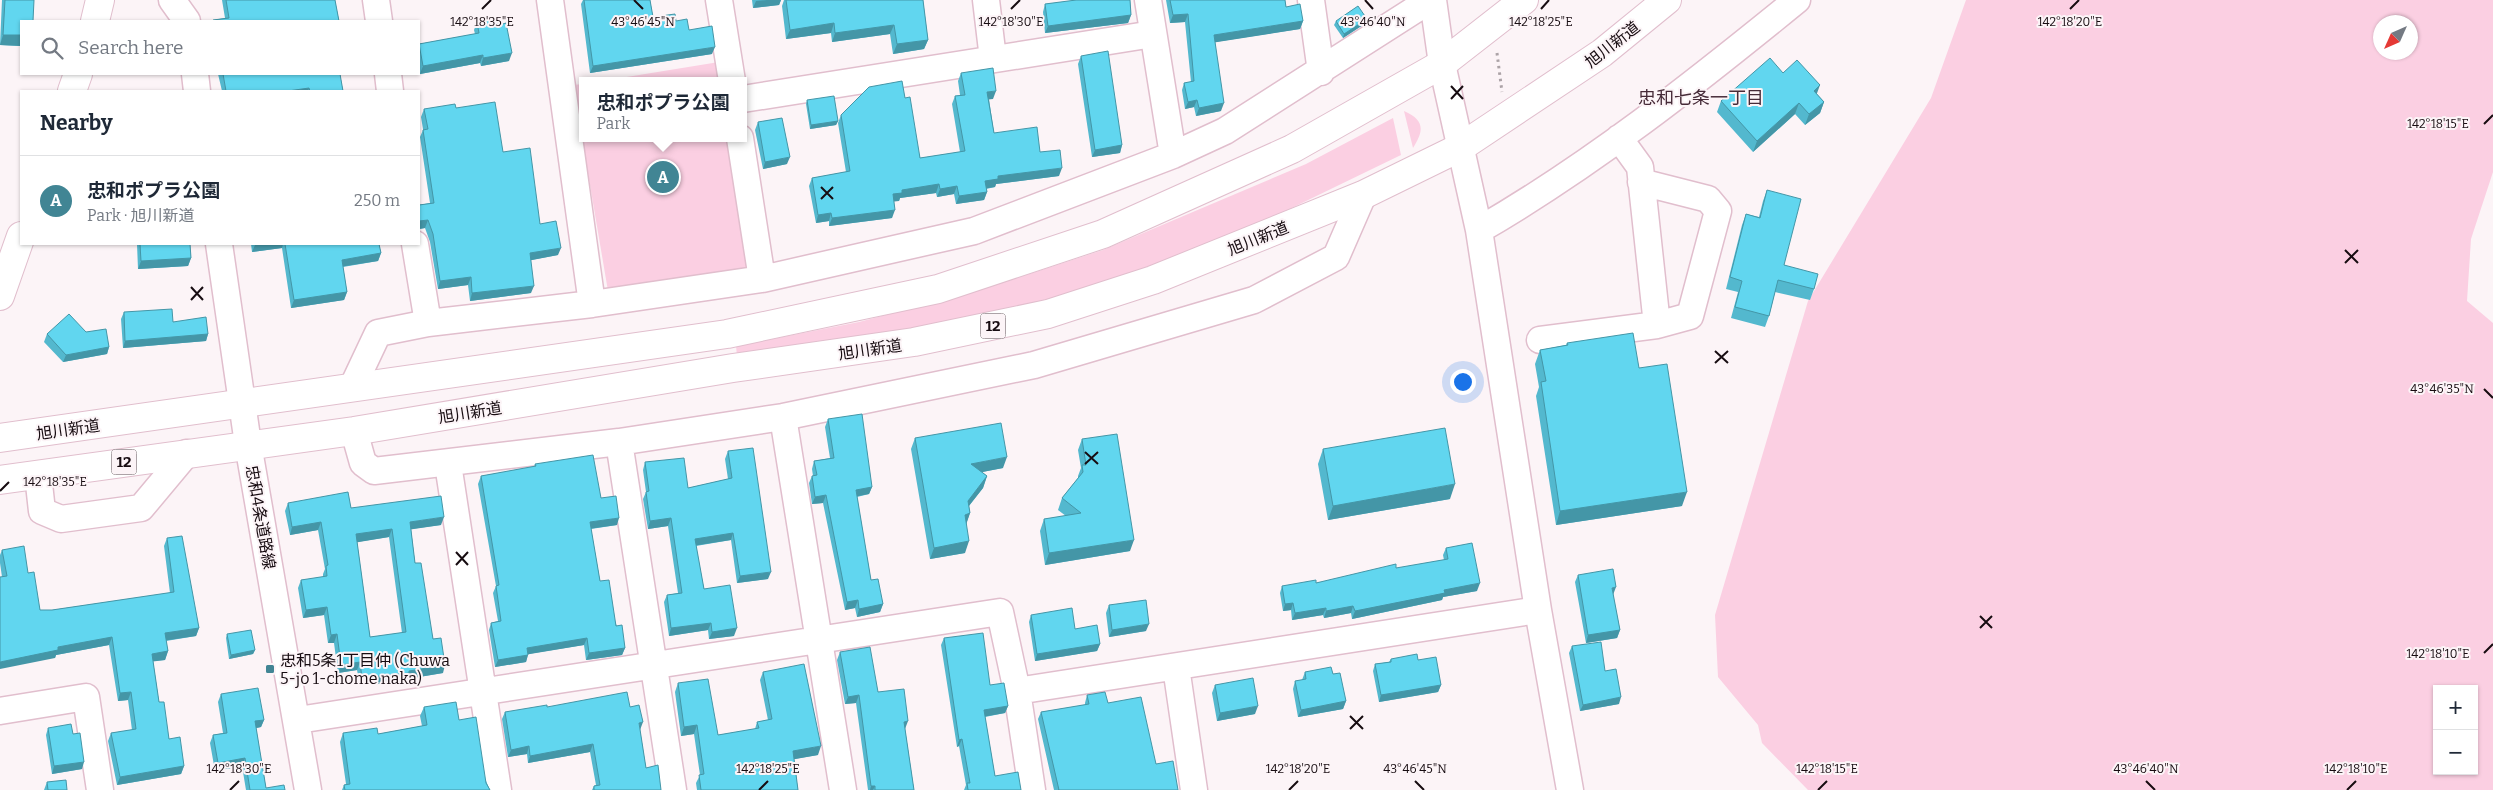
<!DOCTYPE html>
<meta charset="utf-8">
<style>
:root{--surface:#fff;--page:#f6f6f7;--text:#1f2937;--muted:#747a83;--line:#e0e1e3;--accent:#418594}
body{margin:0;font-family:Bitter,"Noto Sans JP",serif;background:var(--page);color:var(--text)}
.controls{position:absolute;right:15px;bottom:15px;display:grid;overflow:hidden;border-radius:0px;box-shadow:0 1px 4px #0004}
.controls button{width:45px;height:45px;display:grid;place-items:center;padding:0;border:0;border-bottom:1px solid var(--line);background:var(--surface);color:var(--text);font:25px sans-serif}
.compass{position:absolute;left:2373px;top:15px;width:45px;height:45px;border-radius:50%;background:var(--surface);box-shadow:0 1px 4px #0004;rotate:225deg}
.you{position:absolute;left:1462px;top:381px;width:18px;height:18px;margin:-12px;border:4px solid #fff;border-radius:50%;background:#1a73e8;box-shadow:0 0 0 8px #1a73e833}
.badge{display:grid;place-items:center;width:32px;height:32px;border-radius:50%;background:var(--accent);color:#fff;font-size:16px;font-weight:700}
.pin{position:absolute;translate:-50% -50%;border:2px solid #fff;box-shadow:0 1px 5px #0006}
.popup{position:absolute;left:579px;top:77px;width:168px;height:65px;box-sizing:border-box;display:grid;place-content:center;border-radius:0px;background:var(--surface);filter:drop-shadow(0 1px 4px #0005);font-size:16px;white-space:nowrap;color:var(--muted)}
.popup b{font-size:19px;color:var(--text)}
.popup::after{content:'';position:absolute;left:50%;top:100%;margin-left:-10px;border:10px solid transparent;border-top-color:var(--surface)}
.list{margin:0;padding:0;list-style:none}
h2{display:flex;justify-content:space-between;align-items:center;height:65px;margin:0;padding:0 20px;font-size:21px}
h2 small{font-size:16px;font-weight:400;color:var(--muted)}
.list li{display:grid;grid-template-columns:32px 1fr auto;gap:15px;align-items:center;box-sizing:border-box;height:90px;padding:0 20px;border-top:1px solid var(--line)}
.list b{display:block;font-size:19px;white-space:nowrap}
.list p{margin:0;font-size:16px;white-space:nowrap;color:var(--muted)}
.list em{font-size:16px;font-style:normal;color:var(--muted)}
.icon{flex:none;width:28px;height:28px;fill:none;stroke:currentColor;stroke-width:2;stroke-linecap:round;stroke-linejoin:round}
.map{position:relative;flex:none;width:2493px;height:790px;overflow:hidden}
.search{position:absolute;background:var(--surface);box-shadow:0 1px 4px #0004;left:20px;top:20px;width:400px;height:55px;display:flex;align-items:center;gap:12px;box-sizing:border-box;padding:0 18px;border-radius:0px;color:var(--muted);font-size:19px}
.panel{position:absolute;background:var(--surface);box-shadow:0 1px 4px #0004;left:20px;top:90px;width:400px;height:155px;border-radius:0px}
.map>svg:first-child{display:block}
.green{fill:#fbcfe2;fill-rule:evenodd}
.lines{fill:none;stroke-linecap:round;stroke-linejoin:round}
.minor-casing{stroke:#e1becd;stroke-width:29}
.major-casing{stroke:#e1becd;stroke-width:30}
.highway-casing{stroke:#e1becd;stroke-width:30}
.path{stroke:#aca3a7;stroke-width:3;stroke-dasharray:2.5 4;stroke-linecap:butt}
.minor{stroke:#fff;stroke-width:26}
.major{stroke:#fff;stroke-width:28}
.highway{stroke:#fff;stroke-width:28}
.wall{fill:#53b8ce;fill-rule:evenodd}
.shaded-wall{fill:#4496a7}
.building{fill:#61d6ef;stroke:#4496a7;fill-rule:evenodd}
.ticks{fill:none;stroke:#170c11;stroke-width:2}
.poi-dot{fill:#418594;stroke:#fcf4f7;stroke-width:2}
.labels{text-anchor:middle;stroke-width:4;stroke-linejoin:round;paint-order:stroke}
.shield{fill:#fcf4f7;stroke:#5c5256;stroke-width:1}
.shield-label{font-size:15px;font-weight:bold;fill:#170c11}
.street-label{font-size:16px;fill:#170c11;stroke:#fcf4f7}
.poi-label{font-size:16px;fill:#170c11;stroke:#fcf4f7;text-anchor:start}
.neighbourhood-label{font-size:18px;fill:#462b38;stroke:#fcf4f7}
.ticks-label{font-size:12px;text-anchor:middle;fill:#170c11;stroke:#fcf4f7;stroke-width:4;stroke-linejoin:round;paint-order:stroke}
</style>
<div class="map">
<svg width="2493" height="790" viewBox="0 0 2493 790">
<rect width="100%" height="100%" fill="#fcf4f7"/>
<path class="green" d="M1966,0H2493V172L2471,239L2467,301L2493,323V790H1808L1762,743L1758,725L1718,677L1715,615L1808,301L1931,98ZM2380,22H2410V52H2380ZM2437,689H2474V771H2437Z
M719,62L722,81H602Z
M583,84V138H731L750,269L608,291L573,85Z
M1404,111C1425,120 1424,131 1413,148Z
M1393,118L1401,155L1263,222L1149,268L1014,311L912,331L737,356L736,346L859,322L980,290L1103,250L1306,164Z"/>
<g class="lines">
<defs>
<path id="minor" d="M172,0L187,21
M376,0L379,21
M550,0L592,304
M719,0L732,81
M986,0L993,59
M1148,0L1173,155
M1311,0L1321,72
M1433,0L1442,64L1479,230L1538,610L1570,790
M195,74L197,91
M388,74L390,91
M743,99L1153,34
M740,138L762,279
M1641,182L1708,199L1718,211L1690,316L1657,325
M1479,230C1593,164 1695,83 1797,0
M219,244L248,444L308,790
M415,244L428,323
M1540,340L1657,325L1640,167L1619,138
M353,386L378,333L428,323L592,304L762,279L974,231L1173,155L1225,131L1430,0
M783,417L843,790
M354,431L363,463L374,471L619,442L783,417L1034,365L1254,300L1336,257L1363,195
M619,442L673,790
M448,464L498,790
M38,475L42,511L61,519L141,508L187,453
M1176,667L1194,790
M1017,691L1538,610
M0,711L86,697L100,790
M298,720L1000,612L1017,691L1032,790"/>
<path id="major" d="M95,21L100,0
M72,91L78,74
M0,296L21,236"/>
<path id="highway" d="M0,438L727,334L938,289L1103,234L1292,149L1442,64L1524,0
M0,480L354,431L733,368L914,342L1048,314L1153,280L1363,195L1461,147L1602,53L1667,0"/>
</defs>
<use href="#minor" class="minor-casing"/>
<use href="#major" class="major-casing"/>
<use href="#highway" class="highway-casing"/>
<path class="path" d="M1497,53L1502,92"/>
<use href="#minor" class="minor"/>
<use href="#major" class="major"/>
<use href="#highway" class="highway"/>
</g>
<path class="wall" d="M2,0H34L21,46L0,45Z
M222,0H335L339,21H212L213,20L225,18Z
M583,0H650L653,17L676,21L689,30L712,54L590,73L581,4Z
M752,0H781L779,5L753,8Z
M784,0H923L928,40L924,49L893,54L890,34L832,42L831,33L786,39L782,6Z
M1072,0H1130L1131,15L1128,23L1045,33L1043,12L1045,4L1072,1Z
M1166,0H1285L1286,7L1303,21L1300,29L1215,42L1221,111L1196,116L1194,107L1185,109L1182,90L1184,83L1191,82L1185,22L1170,23Z
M1367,19L1366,23L1343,38L1334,25L1336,21Z
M477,22L499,25L509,61L481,66L480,63L420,74L419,67V44L475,34L474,30Z
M1081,56L1122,145L1120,153L1092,157L1078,64Z
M961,73L993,99H989L994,133L1040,152L1059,176L996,184L995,187L986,189L987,192L984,200L956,204L954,194L937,197L936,193L900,198L899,201H894L892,218L829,226V221L816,223L809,186L812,178L846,172L838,123L841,115L905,98L920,158L960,152L952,104L955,96L960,95L958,81Z
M1783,73L1817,94L1824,102L1820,113L1805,125L1795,114L1753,152L1717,112L1721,101Z
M218,74H340L343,91H222Z
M807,100L838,121L836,125L810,129L806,104Z
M456,108L503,152L540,224L558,255L531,260V293L470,301L468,285L438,289L430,242L425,228L419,229V205L430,203L420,137L423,130V129L421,117L424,109Z
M758,122L787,164L763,169L755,130Z
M1767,190L1784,265L1814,289L1810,300L1775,292L1769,316L1765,327L1731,318L1738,292L1726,289L1742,225L1746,214L1759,217L1763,201Z
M137,244H190L191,258L188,266L138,269Z
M251,244H379L381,253L378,261L343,267L347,292L344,300L291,308L282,248L252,252Z
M124,312L173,322L208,334L206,341L123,348L121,319Z
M86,332L109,347L107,354L63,362L44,342L47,334Z
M1567,343L1639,368L1682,506L1556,525L1536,396L1539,387L1535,364L1540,350L1566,345Z
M828,419L872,487L869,494L857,497L871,580L883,604L880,612L857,617L855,608L845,610L823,503L812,504L809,483L812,476H813L812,469L814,461L830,458L825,427Z
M915,438L1003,468L982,472L987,476L983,488L969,506L970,513L966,524L965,553L930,559L911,449Z
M1082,439L1130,551L1045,565L1040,531L1044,519L1066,516L1058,510L1062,498L1078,478V476L1081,468L1078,450Z
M1323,449L1450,499L1328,520L1318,464Z
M728,451L768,579L737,583L731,540L696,546L704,589L734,636L709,639L708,630L669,636L664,602L667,595L678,593L668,526L648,529L643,499L646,492L643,470L645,462L688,488L728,479L725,459Z
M535,464L601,498L617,525L591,529L600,581L625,648L622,655L586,660L584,645L528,654L526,662L495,667L489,630L491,623L498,621L493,593L496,586L478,484L481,476L534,467Z
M288,503L351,508L441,525L411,529L415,563L433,639L443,673L407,679L406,681L360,686L357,670L338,673L334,643H328L324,615L303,618L298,588L301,580L323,577V574L325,569L318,530L290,535L285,511ZM389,537L402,633L370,637L357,542Z
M167,538L199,628L196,636L166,641L168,651L165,660L153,661L159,702L169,739L184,766L181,774L117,785L108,741L111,733L132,730L128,700L118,701L109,645L56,655L55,658L2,577L0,563V555L2,550L28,573L40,610H52L170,593L164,546Z
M1446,548L1477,591L1443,597L1442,600L1352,619L1351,613L1324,618L1323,615L1292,620L1291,610L1283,611L1280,593L1282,586L1316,583L1444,560L1443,555Z
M1578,575L1613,595L1620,630L1617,638L1586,643L1575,582Z
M1109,605L1146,631L1109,637L1106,613Z
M1031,615L1075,629L1100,644L1097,651L1035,661L1029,622Z
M227,634L255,650L253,654L229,659L226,638Z
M944,638L990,685L1008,706L1005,713L985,717L995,776L1021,790H964L966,785L959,746L957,747L941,645Z
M1572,646L1605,671L1619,704L1580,711L1569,653Z
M840,652L878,692L905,729L914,790H868L856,703L845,704L837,660Z
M1391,659L1418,660L1441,685L1438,692L1379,702L1373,671L1375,664L1389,662Z
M763,672L818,755L794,759L798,790H697L696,783L700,775L694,734L681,736L675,692L678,683L718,735L755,729L757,722L768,720L760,680Z
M1305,672L1333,674L1346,701L1343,709L1298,717L1293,689L1295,681L1302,680Z
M1215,685L1255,714L1217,721L1212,693Z
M221,694L264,720L261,727L256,728L266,788L285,790H246L242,766L215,771L210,743L213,735L223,733L218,702Z
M1087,695L1108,703L1156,764L1178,790H1054L1038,719L1041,712L1085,705V703Z
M424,707L459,720L490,790H342L344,785L346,784L340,742L343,733L378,734L422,726L420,716Z
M630,707L640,730L646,768L661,790H592L594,786L596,785L590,752L528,763L527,754L508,757L502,719L505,712Z
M48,728L73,734L82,769L52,774L46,735Z
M47,782L67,790H44Z"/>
<path class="shaded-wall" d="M767,0H781L779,5L753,8L756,1Z
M1188,14L1185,22L1170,23L1173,15Z
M1131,15L1128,23L1045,33L1048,26Z
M1367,19L1366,23L1343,38L1344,34Z
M1303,21L1300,29L1211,43L1214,35Z
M834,23L831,33L786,39L790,30Z
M894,25L890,34L832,42L835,33Z
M3,35H21V46L0,45Z
M928,40L924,49L893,54L897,44Z
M715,47L712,54L590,73L593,66Z
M512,53L509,61L481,66L483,58Z
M483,55L480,63L420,74L423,66Z
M1820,85L1816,96L1814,91Z
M309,88L308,91H288Z
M996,91L993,99L984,100L987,92Z
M1197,100L1194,107L1185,109L1188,102Z
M1824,102L1820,113L1805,125L1809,114Z
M1224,103L1221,111L1196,116L1199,108Z
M1799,103L1795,114L1753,152L1757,141Z
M838,121L836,125L810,129L811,125Z
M1122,145L1120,153L1092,157L1095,150Z
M790,157L787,164L763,169L765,162Z
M1062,168L1059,176L996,184L995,187L982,189L985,181L998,176Z
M939,184L936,193L900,198L899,201L890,202L893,194L902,190Z
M957,186L954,194L937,197L940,189Z
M987,192L984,200L956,204L959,196Z
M895,210L892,218L829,226L832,218Z
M831,213L829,221L816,223L818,215Z
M428,220L425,228L419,229V221Z
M260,244H283L282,248L252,252L255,245Z
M561,248L558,255L527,261L530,253Z
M381,253L378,261L339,267L342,260Z
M191,258L188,266L138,269L141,261Z
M471,277L468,285L438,289L440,281Z
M534,286L531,293L470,301L472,293Z
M347,292L344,300L291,308L294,300Z
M208,334L206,341L123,348L125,341Z
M109,347L107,354L63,362L66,355Z
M1007,457L1003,468L967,475L971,464Z
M987,476L983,488L964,512L968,501Z
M1455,484L1450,499L1328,520L1333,506Z
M872,487L869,494L853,497L856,490Z
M1687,492L1682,506L1556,525L1560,511Z
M826,495L823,503L812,504L815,497Z
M970,513L966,525L965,515Z
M444,517L441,525L407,530L410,522Z
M619,518L617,525L588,529L590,522Z
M671,518L668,526L648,529L650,521Z
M321,522L318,530L290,535L292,527Z
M392,529L389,537L353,543L356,534Z
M733,533L731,540L692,546L695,539Z
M1134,540L1130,551L1045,565L1049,553Z
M969,541L965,553L930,559L934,548Z
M771,572L768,579L737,583L740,576Z
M1480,583L1477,591L1443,597L1442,600L1352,619L1355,611L1444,590Z
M1616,587L1613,595L1612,588Z
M858,600L855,608L845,610L847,602Z
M1293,603L1291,610L1283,611L1285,604Z
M883,604L880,612L857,617L859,609Z
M1353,606L1351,613L1324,618L1326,611Z
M327,607L324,615L303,618L306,610Z
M1326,608L1323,615L1292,620L1295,613Z
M711,623L708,630L669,636L671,628Z
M1149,624L1146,631L1109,637L1112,630Z
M199,628L196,636L162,641L165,633Z
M737,628L734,636L709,639L712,632Z
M1620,630L1617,638L1586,643L1588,635Z
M337,634L334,643H328L331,635Z
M112,637L109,645L56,655L55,658L0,669V662L58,647Z
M587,638L584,645L524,655L527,648Z
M1100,644L1097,651L1035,661L1037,654Z
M625,648L622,655L586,660L589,653Z
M255,650L253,654L229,659L231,655Z
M168,651L165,660L149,662L152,654Z
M528,655L526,662L495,667L498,660Z
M360,662L357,670L338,673L341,665Z
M445,665L443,673L407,679L406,681L360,686L362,678Z
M1441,685L1438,692L1379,702L1381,695Z
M131,692L128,700L118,701L120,693Z
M859,695L856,703L845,704L848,697Z
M1621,697L1619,704L1580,711L1583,705Z
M1346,701L1343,709L1298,717L1301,710Z
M1008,706L1005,713L982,717L984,710Z
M1258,706L1255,714L1217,721L1220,713Z
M264,720L261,727L252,729L255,721Z
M908,721L905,729H901L904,722Z
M643,722L640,730L639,723Z
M697,725L694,734L681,736L684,727Z
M962,739L959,746L957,747L959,740Z
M593,744L590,752L528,763L530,756Z
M529,746L527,754L508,757L511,750Z
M821,746L818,755L790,760L793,751Z
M245,758L242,766L215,771L218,763Z
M84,762L82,769L52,774L54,766Z
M184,766L181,774L117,785L120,777Z
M871,786H875L873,790H870Z"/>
<path class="building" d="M5,0H34L33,21H21V35H3Z
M226,0H335L339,21H213V20L229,18Z
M584,0H650L653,17L675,14L676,21L687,19L689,30L712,26L715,47L593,66Z
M786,0H923L928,40L897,44L894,25L835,33L834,23L790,30Z
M1076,0H1130L1131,15L1048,26L1045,4Z
M1170,0H1285L1286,7L1300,4L1303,21L1214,35L1224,103L1199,108L1197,100L1188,102L1184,83L1194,81L1188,14L1173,15Z
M1358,6L1367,19L1344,34L1336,21Z
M499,19V25L506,23L512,53L483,58V55L423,66L419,44L479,33L477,22Z
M1108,51L1122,145L1095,150L1081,56Z
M1770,58L1783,73L1797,60L1820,85L1814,91L1824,102L1809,114L1799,103L1757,141L1721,101Z
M993,68L996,91L987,92L994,133L1037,127L1040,152L1060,150L1062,168L998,176V179L985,181L987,192L959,196L957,186L940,189L939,184L902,190V193L893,194L895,210L832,218L831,213L818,215L812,178L850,171L841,115L869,87L902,81L905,98L910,97L920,158L965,151L955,96L965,95L961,73Z
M223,74H340L343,91H310L309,88L288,91H226Z
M834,96L838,121L811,125L807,100Z
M495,102L503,152L530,148L540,224L556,221L561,248L530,253L534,286L472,293L471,277L440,281L433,234L428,220L419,221V205L434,203L423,130L428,129L424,109L455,104L456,108Z
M782,118L790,157L765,162L758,122Z
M1767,190L1801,199L1784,265L1818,274L1814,289L1778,280L1769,316L1735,307L1742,281L1730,277L1746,214L1760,218Z
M140,244H190L191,258L141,261Z
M285,244H379L381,253L342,260L347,292L294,300Z
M172,309L173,322L206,317L208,334L125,341L124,312Z
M69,314L86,332L106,329L109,347L66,355L47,334Z
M1633,333L1639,368L1667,364L1687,492L1560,511L1541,382L1546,381L1540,350L1568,345L1567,343Z
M862,414L872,487L856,490L871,580L878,579L883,604L859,609L858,600L847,602L826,495L815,497L812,476L817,475L814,461L834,458L828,419Z
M1001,423L1007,457L971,464L987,476L968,501L970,513L965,515L969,541L934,548L915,438Z
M1445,428L1455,484L1333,506L1323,449Z
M1117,434L1134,540L1049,553L1044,519L1081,513L1062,498L1083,472L1082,465H1086L1082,439Z
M753,448L771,572L740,576L733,533L695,539L704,589L730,585L737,628L712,632L711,623L671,628L667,595L682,593L671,518L650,521L646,492L649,491L645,462L684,458L688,488L732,478L728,451Z
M593,455L601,498L616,496L619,518L590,522L600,581L609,580L616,626L622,625L625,648L589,653L587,638L527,648L528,655L498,660L491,623L501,621L496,586L499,585L481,476L536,466L535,464Z
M348,492L351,508L441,496L444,517L410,522L415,563H421L433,639L441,638L445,665L409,671V673L362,678L360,662L341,665L337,634L331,635L327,607L306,610L301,580L327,576L326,566L328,565L321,522L292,527L288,503ZM392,529L406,632L370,637L356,534Z
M182,536L199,628L165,633L168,651L152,654L159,702H164L169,739L180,737L184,766L120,777L111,733L136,729L131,692L120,693L112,637L58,647V650L0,662V577L7,576L2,550L24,546L28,573L34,572L40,610H52L174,592L167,538Z
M1472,543L1480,583L1444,590L1445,593L1355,611L1353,606L1326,611V608L1295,613L1293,603L1285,604L1282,586L1316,580V583L1396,564V568L1448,559L1446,548Z
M1613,569L1616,587L1612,588L1620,630L1588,635L1578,575Z
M1146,600L1149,624L1112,630L1109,605Z
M1072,608L1075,629L1097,625L1100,644L1037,654L1031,615Z
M251,630L255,650L231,655L227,634Z
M983,633L990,685L1004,683L1008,706L984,710L995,776L1018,772L1021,790H968L967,783H970L962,739L959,740L944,638Z
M1601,642L1605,671L1616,669L1621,697L1583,705L1572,646Z
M870,647L878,692L904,689L908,721L904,722L914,790H875V786H871L859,695L848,697L840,652Z
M1417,654L1418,660L1436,657L1441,685L1381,695L1375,664L1391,662V659Z
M804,664L821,746L793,751L798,790H701L699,775L704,774L697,725L684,727L678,683L708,679L718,735L759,728L757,722L772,719L763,672Z
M1331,667L1333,674L1340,673L1346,701L1301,710L1295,681L1306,679L1305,672Z
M1253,678L1258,706L1220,713L1215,685Z
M258,688L264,720L255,721L266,788L284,785L285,790H250L245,758L218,763L213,735L227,733L221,694Z
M627,692L630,707L639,705L643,722L639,723L646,768L658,765L661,790H594V786L600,785L593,744L530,756L529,746L511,750L505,712L547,705V707Z
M1105,692L1108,703L1141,697L1156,764L1173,761L1178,790H1058H1059L1041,712L1089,704L1087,695Z
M456,702L459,720L476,717L486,783L490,790H345L344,785L350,784L343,733L377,728L378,734L427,725L424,707Z
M71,724L73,734L80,733L84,762L54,766L48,728Z
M66,780L67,790H48L47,782Z"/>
<path class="ticks" d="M634,0L643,9M1365,0L1373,9M482,9L491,0M1011,9L1020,0M1541,9L1549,0M2070,9L2079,0M1451,86L1463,99M1451,99L1463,86M2484,124L2493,115M821,187L833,199M821,199L833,187M2345,250L2358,263M2345,263L2358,250M191,287L203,300M191,300L203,287M1715,351L1728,363M1715,363L1728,351M2484,389L2493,398M1085,452L1098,464M1085,464L1098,452M0,491L9,482M456,552L468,565M456,565L468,552M1980,616L1992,628M1980,628L1992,616M2484,653L2493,644M1350,716L1363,729M1350,729L1363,716M1415,781L1424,790M2146,781L2155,790M230,790L239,781M759,790L768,781M1289,790L1298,781M1818,790L1827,781M2347,790L2356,781"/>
<rect class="poi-dot" x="265" y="664" width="10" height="10" rx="2.5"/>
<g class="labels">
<g class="shield">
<rect x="980.5" y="313.5" width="25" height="25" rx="4"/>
<rect x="111.5" y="449.5" width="25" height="25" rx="4"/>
</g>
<g class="shield-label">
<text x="993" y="331">12</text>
<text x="124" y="467">12</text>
</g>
<g class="street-label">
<text transform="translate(1612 44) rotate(-38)" y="6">旭川新道</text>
<text transform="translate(1258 238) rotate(-22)" y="6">旭川新道</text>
<text transform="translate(870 349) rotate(-8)" y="6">旭川新道</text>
<text transform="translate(470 412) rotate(-9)" y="6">旭川新道</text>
<text transform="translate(68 429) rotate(-8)" y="6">旭川新道</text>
<text transform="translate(261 517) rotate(80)" y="6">忠和4条道路線</text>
</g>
<g class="poi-label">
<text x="280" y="666">忠和5条1丁目仲 (Chuwa<tspan x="280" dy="18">5-jo 1-chome naka)</tspan></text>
</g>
<g class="neighbourhood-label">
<text x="1701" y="104">忠和七条一丁目</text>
</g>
</g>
<g class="ticks-label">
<text x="482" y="26">142°18'35"E</text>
<text x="643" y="26">43°46'45"N</text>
<text x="1011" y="26">142°18'30"E</text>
<text x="1373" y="26">43°46'40"N</text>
<text x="1541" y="26">142°18'25"E</text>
<text x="2070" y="26">142°18'20"E</text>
<text x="2438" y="128">142°18'15"E</text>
<text x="2442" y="393">43°46'35"N</text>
<text x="55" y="486">142°18'35"E</text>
<text x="2438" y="658">142°18'10"E</text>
<text x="239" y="773">142°18'30"E</text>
<text x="768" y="773">142°18'25"E</text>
<text x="1298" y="773">142°18'20"E</text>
<text x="1827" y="773">142°18'15"E</text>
<text x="2356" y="773">142°18'10"E</text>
<text x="1415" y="773">43°46'45"N</text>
<text x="2146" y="773">43°46'40"N</text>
</g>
</svg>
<div class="controls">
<button>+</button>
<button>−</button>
</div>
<svg class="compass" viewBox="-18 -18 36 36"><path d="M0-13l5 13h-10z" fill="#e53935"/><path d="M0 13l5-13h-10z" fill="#747a83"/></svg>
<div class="you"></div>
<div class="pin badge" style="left:663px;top:177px">A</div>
<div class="popup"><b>忠和ポプラ公園</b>Park</div>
<div class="search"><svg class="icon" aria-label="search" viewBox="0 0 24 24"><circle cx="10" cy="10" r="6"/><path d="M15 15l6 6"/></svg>Search here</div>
<section class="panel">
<h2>Nearby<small></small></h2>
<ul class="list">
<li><span class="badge">A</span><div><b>忠和ポプラ公園</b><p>Park · 旭川新道</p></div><em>250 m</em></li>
</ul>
</section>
</div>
